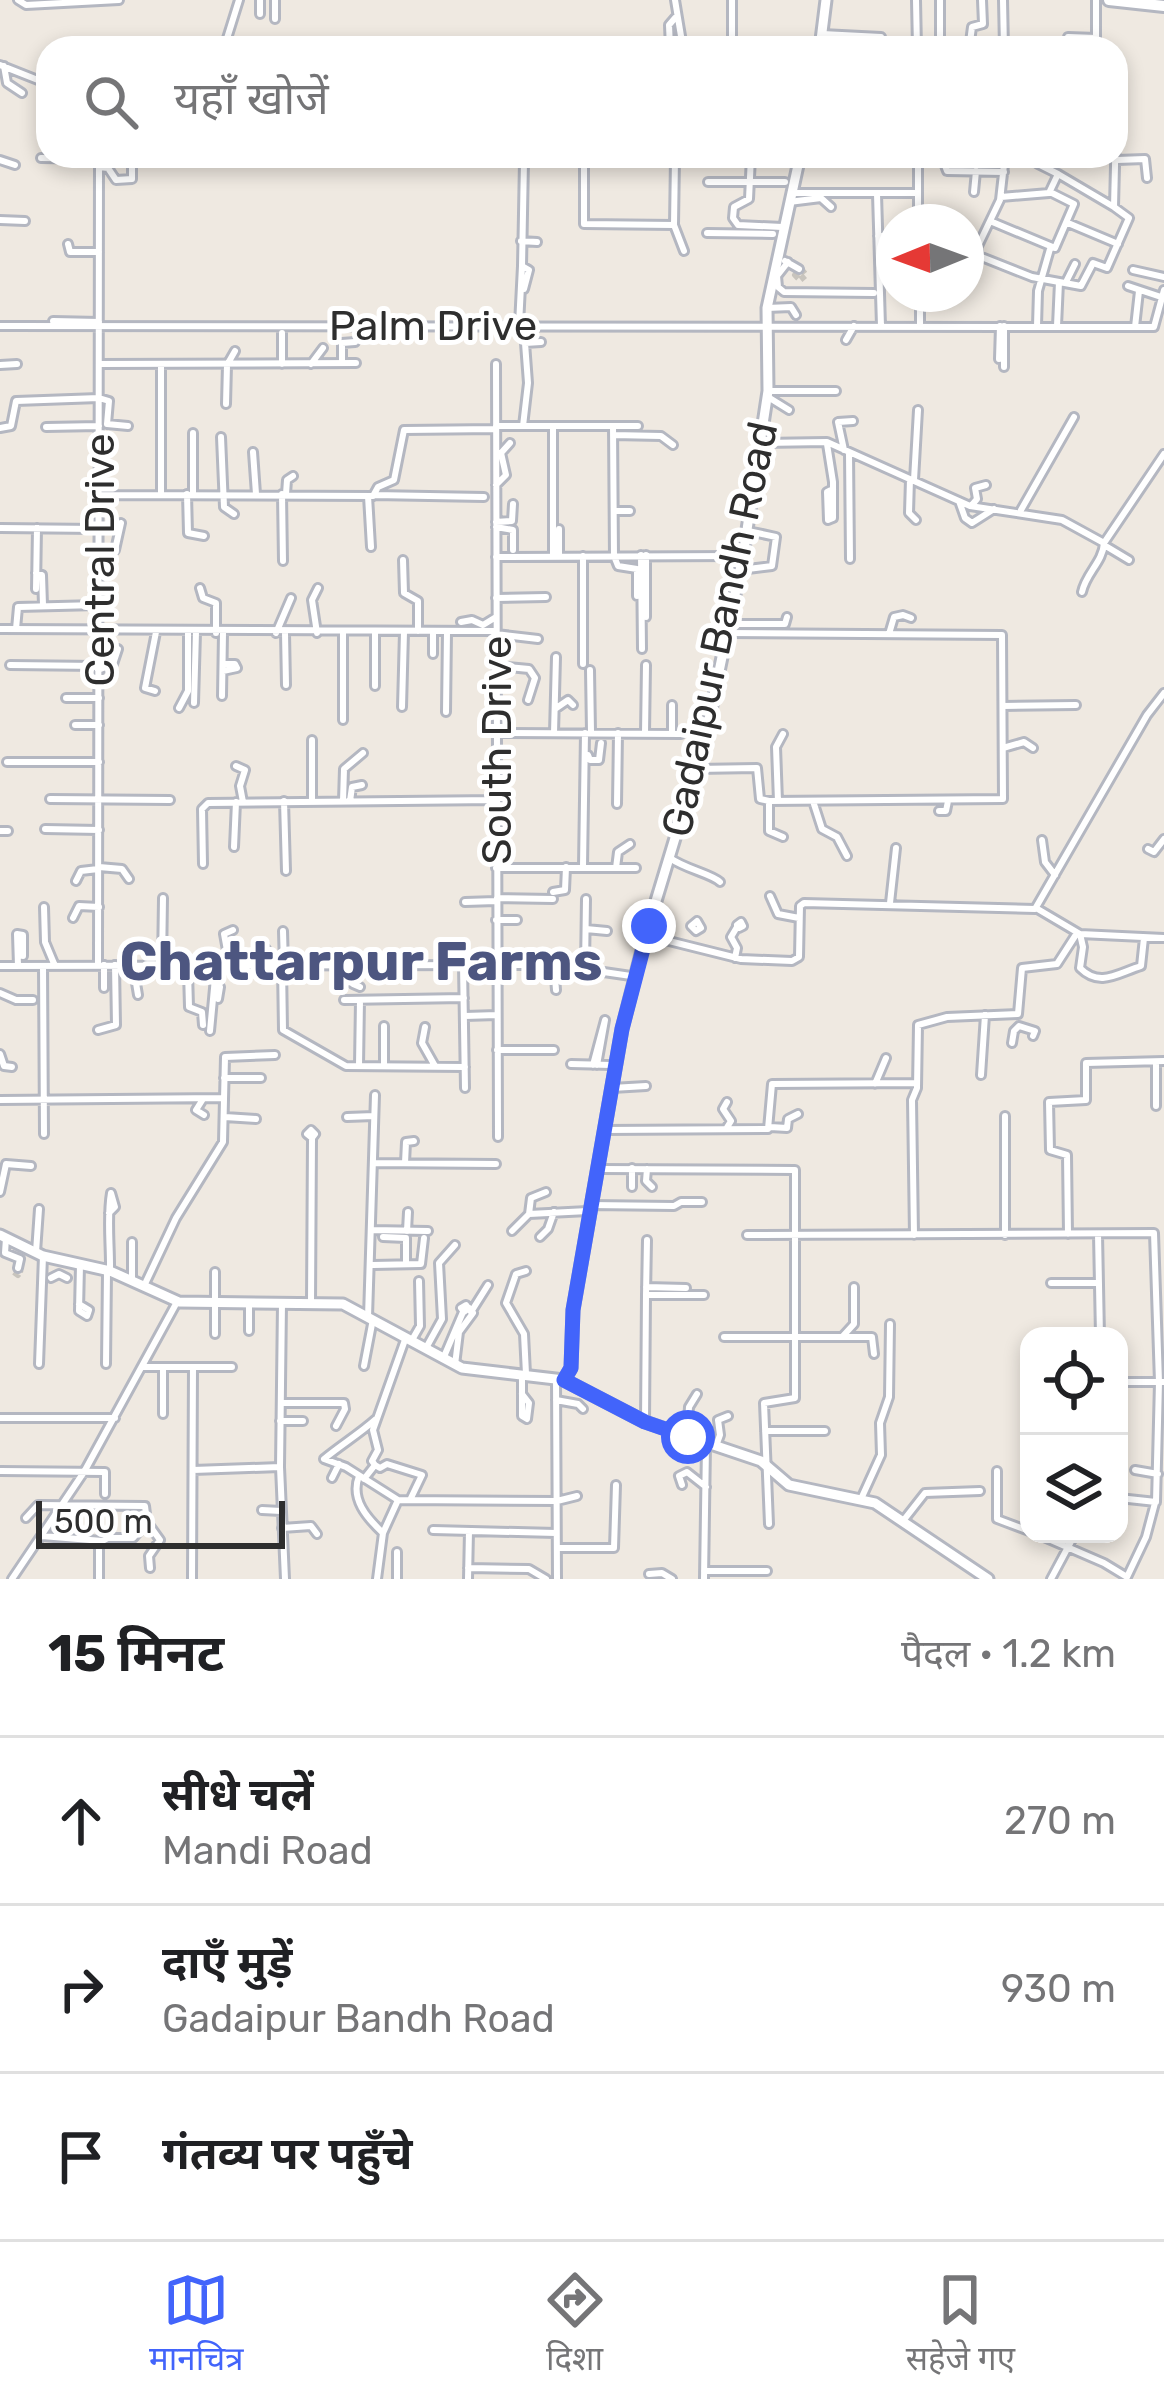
<!DOCTYPE html>
<html lang="hi">
<meta charset="utf-8">
<style>
:root{--surface:#fff;--page:#f6f6f6;--text:#202124;--muted:#757577;--line:#e0e0e0;--accent:#4264fb}
body{margin:0;font-family:Rubik,"Noto Sans Devanagari",sans-serif;background:var(--page);color:var(--text)}
.controls{position:absolute;right:36px;bottom:36px;display:grid;overflow:hidden;border-radius:24px;box-shadow:0 6px 18px #0003}
.controls button{width:108px;height:108px;display:grid;place-items:center;padding:0;border:0;border-bottom:3px solid var(--line);background:var(--surface);color:var(--text);font:60px sans-serif}
.compass{position:absolute;left:876px;top:204px;width:108px;height:108px;border-radius:50%;background:var(--surface);box-shadow:0 6px 18px #0003;rotate:269deg}
.scale{position:absolute;left:36px;bottom:30px;width:249px;box-sizing:border-box;padding-left:12px;border:6px solid #2e2e2e;border-top:0;font-size:33px;line-height:42px;white-space:nowrap;color:#2e2e2e;-webkit-text-stroke:9px #fff;paint-order:stroke}
.stop{position:absolute;width:36px;height:36px;margin:-27px;border:9px solid #4264fb;border-radius:50%;background:#fff}
.stop.end{background:#4264fb;border-color:#fff;box-shadow:0 3px 12px #0008}
.list{margin:0;padding:0;list-style:none}
h2{display:flex;justify-content:space-between;align-items:center;height:156px;margin:0;padding:0 48px;font-size:51px}
h2 small{font-size:39px;font-weight:400;color:var(--muted)}
.list li{display:grid;grid-template-columns:78px 1fr auto;gap:36px;align-items:center;box-sizing:border-box;height:168px;padding:0 48px;border-top:3px solid var(--line)}
.list b{display:block;font-size:45px;white-space:nowrap}
.list p{margin:0;font-size:39px;white-space:nowrap;color:var(--muted)}
.list em{font-size:39px;font-style:normal;color:var(--muted)}
.icon{flex:none;width:66px;height:66px;fill:none;stroke:currentColor;stroke-width:2;stroke-linecap:round;stroke-linejoin:round}
.map{position:relative;flex:none;width:1164px;height:1579px;overflow:hidden}
.search{position:absolute;background:var(--surface);box-shadow:0 6px 18px #0003;left:36px;right:36px;top:36px;height:132px;display:flex;align-items:center;gap:30px;box-sizing:border-box;padding:0 42px;border-radius:36px;color:var(--muted);font-size:45px}
.sheet{height:660px;background:var(--surface)}
nav{display:flex;justify-content:space-around;align-items:center;box-sizing:border-box;height:168px;border-top:3px solid var(--line);background:var(--surface);font-size:33px;color:var(--muted)}
nav a{display:grid;justify-items:center;gap:6px}
nav .on{color:var(--accent)}
.map>svg:first-child{display:block}
.lines{fill:none;stroke-linecap:round;stroke-linejoin:round}
.minor-tunnel{stroke:#c8c4bd;stroke-width:6;stroke-dasharray:6 3;stroke-linecap:butt}
.minor-casing{stroke:#b4b7c1;stroke-width:12}
.tertiary-casing{stroke:#b4b7c1;stroke-width:15}
.secondary-casing{stroke:#b4b7c1;stroke-width:16}
.minor{stroke:#fff;stroke-width:6}
.tertiary{stroke:#fff;stroke-width:9}
.secondary{stroke:#fff;stroke-width:10}
.route{stroke:#4264fb;stroke-width:15}
.labels{text-anchor:middle;stroke-width:10;stroke-linejoin:round;paint-order:stroke}
.street-label{font-size:42px;fill:#2e2e2e;stroke:#fff}
.district-label{font-size:54px;font-weight:bold;fill:#4d5680;stroke:#fff}
</style>
<div class="map">
<svg width="1164" height="1579" viewBox="0 0 1164 1579">
<rect width="100%" height="100%" fill="#efe9e1"/>
<g class="lines">
<path class="minor-tunnel" d="M801,269L806,275L800,280L795,275Z
M14,1272L18,1275L21,1270"/>
<defs>
<path id="minor" d="M18,0L26,5L119,0
M260,0V14
M675,0L683,48
M732,0V48
M916,0L917,48
M940,0V48
M1003,0L1004,48
M275,19V0
M822,34L881,37
M1068,37L1096,38
M956,43L970,42L972,27L983,24L982,0
M224,48L239,0
M670,48L669,25L675,18
M1096,48V0
M0,65L48,84
M4,66L7,83L22,93
M675,156L584,159V224L674,225L675,158
M751,156L749,199L734,207L733,218L738,225L782,227
M918,156V222
M1005,156L1000,200L977,248L979,256L1032,277L1081,286L1093,263L1107,268L1129,218L1114,207
M1036,156L1038,164L1058,174
M41,158L99,159
M0,160L15,165
M1117,160L1145,159L1147,178
M944,163L947,171L1004,172
M99,167L108,168L116,180L132,179V168
M708,182H785
M974,192L976,171
M794,193H917
M877,194L881,326
M1001,197L1049,193L1058,174L1114,207L1116,124
M789,202L821,198L831,207
M0,220L25,221
M990,221L1055,248L1074,204L1050,192
M1068,223L1118,244
M674,225L684,251
M966,230V232
M707,233L773,234
M878,236H894
M521,241L537,242
M966,243H979
M68,244L70,252H99
M785,261L799,269
M788,262L777,276L778,287L784,292L874,293
M1133,270L1164,277
M880,278H894
M1066,282L1075,264
M1128,286L1161,297
M524,289L529,270L522,266L524,161
M767,308L791,307L796,315
M53,321L99,322
M519,325L522,266
M0,326L1154,327L1164,290
M1037,326L1038,291L1050,249
M1057,326L1059,282
M920,327V294
M1135,327L1139,291
M846,340L854,326
M999,359L1000,326
M342,363V343L355,342
M99,364L356,363
M282,364V333
M311,364L323,348
M496,364L498,1137
M0,365L17,364
M1004,367V326
M768,391H836
M768,397L789,410
M226,404L227,365L235,351
M496,426H638
M523,426L528,383L525,343L541,342
M613,426L614,556L618,566L637,569V596
M46,427L99,426
M0,428L11,426L16,401L99,398L109,401L107,424L128,426
M193,433V494
M613,435L661,436L673,445
M221,437L224,507L234,514
M761,443L827,442L970,506L1062,520L1104,543L1164,454
M827,444L833,482V518L828,520
M844,450L838,422L853,421
M253,452L256,494
M849,453L850,559
M910,479L909,513L916,520
M914,480L918,410
M496,485L506,475L501,453L510,443
M161,494V366
M187,494L188,533L204,536
M282,494L283,561
M286,494L287,480L293,476
M99,495L373,496L378,487L394,480L404,430L496,429
M374,495L484,497
M368,496L371,547
M959,501L965,518L972,523L994,509
M971,506L977,499L975,488L986,485
M1021,510L1074,417
M614,511H630
M828,520L827,492L833,489
M496,522L512,521L513,504
M496,527L513,530V550
M0,528L98,529
M1104,545L1129,560
M98,552L115,550L121,523
M641,555L642,649
M646,555V617
M583,556V664
M496,557L738,556
M553,557V426
M559,557V529
M403,560L404,593L418,601V631
M740,570L772,566L776,537L748,531
M36,573L42,575L43,605
M200,588L203,598L216,603V633
M36,589L37,528
M1082,592C1086,573 1103,562 1104,543
M496,598L546,597
M461,622L472,620L483,625L496,617
M728,624H785L787,617
M1,629L496,631
M16,629L18,607L98,605
M433,631V654
M276,633L291,598
M285,633L286,685
M317,633L312,600L318,588
M496,634L538,639
M889,634L894,617L903,615L911,618
M10,665L98,666
M496,666L529,669L535,678L528,700
M98,670L113,664L118,649
M590,670L591,732
M223,671L237,668L235,664H223
M375,686V632
M155,691L145,688L156,632
M222,696L223,633
M66,698H99
M194,703L196,632
M672,705V733
M1003,706L1076,705
M402,707L404,632
M179,708L188,691V632
M555,709L568,700L573,705
M446,712L447,632
M343,720V633
M75,725H99
M496,733L681,734
M554,733L556,657
M645,733L646,665
M312,740V801
M1003,748L1024,742L1033,748
M588,755L590,760H599L601,743
M7,762H99
M236,766L245,770L240,786L243,802
M696,769L757,768L760,799L769,801L1003,799L1002,635L726,633
M50,799L170,800
M284,801L286,871
M343,801L344,769L363,753
M350,801L352,787L362,785
M769,801V831L783,837
M778,801L776,747L783,734
M813,801L822,829L837,837L847,856
M617,804L618,733
M939,811H946L948,801
M45,829L99,830
M0,831H8
M1042,840L1045,862L1055,875
M234,847L236,802
M1148,849L1154,852L1164,839
M670,858C685,869 712,874 720,882
M203,864L202,809L208,803L496,800
M99,867L122,869L129,879
M583,867L585,733
M496,868H636
M616,868L618,852L630,844
M76,881L81,871L98,869
M553,892L565,890L566,867
M770,896L778,914L799,918
M497,898L553,899
M465,902L496,901
M890,903L896,848
M44,907L45,942L55,966
M1036,908L1080,934L1164,938
M73,918L79,906L99,907
M496,920H517
M697,921L701,928L696,931L691,926Z
M741,922L743,926L739,928L737,925Z
M586,929L607,931
M283,931L284,966
M1080,934L1083,947L1080,968C1100,988 1118,973 1141,966L1144,938
M644,939H661L741,959L792,961L799,957L800,906L804,903L1035,909L1147,715L1164,693
M266,949V966
M735,958L737,948L731,937L737,927
M98,965L99,156
M133,965L138,995
M162,965L163,898
M463,965L465,1088
M556,965L631,976
M0,966L554,965L556,990
M18,966L17,934L23,935V956
M43,966L44,1134
M282,966L283,1030L346,1066L465,1067
M356,966L353,984L360,987
M161,967L188,971L189,1007L202,1012L203,1025
M230,967L224,934L233,930
M585,967L586,899
M215,980L220,987L218,999
M104,988V965
M0,993L16,1000H33
M344,1000L464,998
M465,1016L497,1015
M384,1026V1066
M425,1027L422,1043L435,1066
M98,1030L116,1025L115,965
M210,1031L216,967
M1012,1043L1014,1031L1019,1026L1035,1031L1033,1036
M497,1050H554
M0,1054L4,1066L12,1067
M571,1064L611,1065
M593,1065L605,1020L597,1065
M359,1066L360,1000
M981,1075L985,1015
M224,1078H261
M875,1084L886,1058
M612,1088L646,1086
M203,1099L196,1110L204,1115
M0,1100L223,1098
M1156,1106V1062
M225,1117L256,1119
M347,1117L374,1116
M770,1127L787,1128L788,1119L798,1114
M726,1129L731,1121L723,1109L727,1102
M311,1130L315,1134L312,1138L307,1134Z
M604,1130L768,1129L772,1084L917,1083
M373,1163L496,1164
M405,1163L406,1142L414,1141
M632,1168V1187
M600,1169L795,1170V1398L764,1403L769,1524
M647,1169L646,1181L652,1187
M0,1192L6,1164L31,1166
M590,1205L674,1206L681,1202H702
M109,1213L115,1207L111,1193C107,1216 110,1241 110,1265V1271
M529,1214L588,1211
M372,1230L428,1231
M407,1231L408,1212
M512,1231L529,1214L531,1198L546,1192
M1068,1234L1067,1155L1050,1150L1049,1102L1086,1100V1063L1164,1061
M1098,1234L1100,1336
M747,1235L1154,1233L1159,1382L1156,1502L1119,1498
M914,1235L912,1100L917,1088L918,1025L947,1017L1018,1014L1022,968L1057,964L1077,933
M1005,1235V1116
M383,1237L406,1238V1264
M540,1237L548,1229L554,1212
M6,1238L5,1253L20,1259L18,1268
M36,1252L39,1209
M373,1265L421,1264L424,1238
M526,1271L516,1274L506,1303L524,1334L526,1374
M215,1272V1334
M51,1278L59,1274L67,1278
M132,1281V1242
M1051,1283H1099
M144,1286L176,1218L223,1142L225,1057L275,1055
M646,1287L686,1288
M646,1295L647,1240
M282,1303L280,1467L285,1579
M311,1303L312,1138
M79,1304L89,1310L87,1316L79,1311L80,1265
M469,1308L464,1312L461,1308L466,1305L471,1312L488,1285
M368,1317L375,1095
M249,1331V1304
M843,1336L854,1324V1287
M724,1337H872L874,1354
M412,1340L420,1326L419,1281
M426,1348L442,1319L439,1263L455,1245
M443,1359L463,1312
M39,1364L43,1256
M106,1364L107,1272
M455,1365L459,1332L473,1313
M364,1366L373,1319
M143,1367H193L192,1579
M193,1367H232
M522,1377V1416L527,1419L529,1403L522,1394
M556,1378L557,1579
M1119,1382H1164
M556,1400L578,1404L583,1409
M281,1403H344L345,1409L336,1426
M163,1414V1367
M0,1418H115
M376,1419C359,1434 341,1445 324,1459L346,1467L398,1500L557,1501L577,1496
M280,1421H303
M645,1422L646,1295H704
M765,1431H825
M687,1437L689,1407L697,1394
M716,1446L720,1435L718,1420L728,1416
M375,1465L380,1468L387,1464L422,1475L411,1498
M193,1470L280,1467
M1135,1470L1158,1474
M0,1471L105,1472V1494
M997,1471V1519L1029,1531
M359,1476C350,1499 367,1518 383,1533
M332,1478L339,1464
M364,1479L375,1465L372,1461L378,1450L373,1430L406,1337
M682,1485L679,1476L687,1472L706,1487
M861,1499L881,1455L880,1423L889,1397L890,1324
M262,1510L281,1511
M26,1518L38,1505L145,1506L147,1522L160,1540L149,1556L150,1568
M903,1521L925,1493L980,1491
M282,1528L311,1526L317,1534
M433,1530L556,1533
M1037,1534L1104,1563L1127,1577L1146,1537L1155,1503
M42,1536L102,1541
M557,1548H614L616,1485
M397,1552V1579
M468,1568L529,1569L546,1579
M704,1571H767
M649,1574L662,1573L672,1579
M12,1579L84,1472L177,1302
M99,1579V1543L108,1538H133L147,1522
M377,1579L383,1533L398,1500
M468,1579L469,1531
M704,1579L706,1445
M1051,1579L1075,1534"/>
<path id="tertiary" d="M820,48L826,0
M0,1235L43,1256L110,1271L179,1302L343,1304L462,1368L564,1380L645,1422L761,1461L789,1485L875,1503L988,1579
M564,1380L571,1368L573,1310L622,1029L646,934L705,739L743,556L768,391L767,308L800,156"/>
<path id="secondary" d="M1109,0L1164,6"/>
</defs>
<use href="#minor" class="minor-casing"/>
<use href="#tertiary" class="tertiary-casing"/>
<use href="#secondary" class="secondary-casing"/>
<use href="#minor" class="minor"/>
<use href="#tertiary" class="tertiary"/>
<use href="#secondary" class="secondary"/>
</g>
<g class="lines">
<path class="route" d="M649,926L622,1029L573,1310L571,1368L564,1380L645,1422L688,1437"/>
</g>
<g class="labels">
<g class="street-label">
<text x="433" y="340">Palm Drive</text>
<text transform="translate(99 560) rotate(-90)" y="15">Central Drive</text>
<text transform="translate(719 629) rotate(-78)" y="15">Gadaipur Bandh Road</text>
<text transform="translate(496 750) rotate(-90)" y="15">South Drive</text>
</g>
<g class="district-label">
<text x="361" y="980">Chattarpur Farms</text>
</g>
</g>
</svg>
<div class="controls">
<button><svg class="icon" aria-label="locate" viewBox="0 0 24 24"><circle cx="12" cy="12" r="6"/><path d="M12 2v4M12 18v4M2 12h4M18 12h4"/></svg></button>
<button><svg class="icon" aria-label="layers" viewBox="0 0 24 24"><path d="M12 4l9 5-9 5-9-5zM3 14l9 5 9-5"/></svg></button>
</div>
<svg class="compass" viewBox="-18 -18 36 36"><path d="M0-13l5 13h-10z" fill="#e53935"/><path d="M0 13l5-13h-10z" fill="#757577"/></svg>
<div class="scale">500 m</div>
<div class="stop" style="left:688px;top:1437px"></div>
<div class="stop end" style="left:649px;top:926px"></div>
<div class="search"><svg class="icon" aria-label="search" viewBox="0 0 24 24"><circle cx="10" cy="10" r="6"/><path d="M15 15l6 6"/></svg>यहाँ खोजें</div>
</div>
<section class="sheet">
<h2>15 मिनट<small>पैदल · 1.2 km</small></h2>
<ul class="list">
<li><svg class="icon" aria-label="ahead" viewBox="0 0 24 24"><path d="M12 20V5M6 11l6-6 6 6"/></svg><div><b>सीधे चलें</b><p>Mandi Road</p></div><em>270 m</em></li>
<li><svg class="icon" aria-label="right" viewBox="0 0 24 24"><path d="M7 20v-9h11M14 6l5 5-5 5"/></svg><div><b>दाएँ मुड़ें</b><p>Gadaipur Bandh Road</p></div><em>930 m</em></li>
<li><svg class="icon" aria-label="arrive" viewBox="0 0 24 24"><path d="M6 21V4h12l-3 4 3 4H6"/></svg><div><b>गंतव्य पर पहुँचे</b></div></li>
</ul>
</section>
<nav>
<a class="on"><svg class="icon" aria-label="map" viewBox="0 0 24 24"><path d="M3 6l6-2 6 2 6-2v14l-6 2-6-2-6 2zM9 4v14M15 6v14"/></svg>मानचित्र</a>
<a><svg class="icon" aria-label="directions" viewBox="0 0 24 24"><path d="M12 3l9 9-9 9-9-9zM9 14v-3h6M13 9l2 2-2 2"/></svg>दिशा</a>
<a><svg class="icon" aria-label="saved" viewBox="0 0 24 24"><path d="M7 4h10v16l-5-4-5 4z"/></svg>सहेजे गए</a>
</nav>
